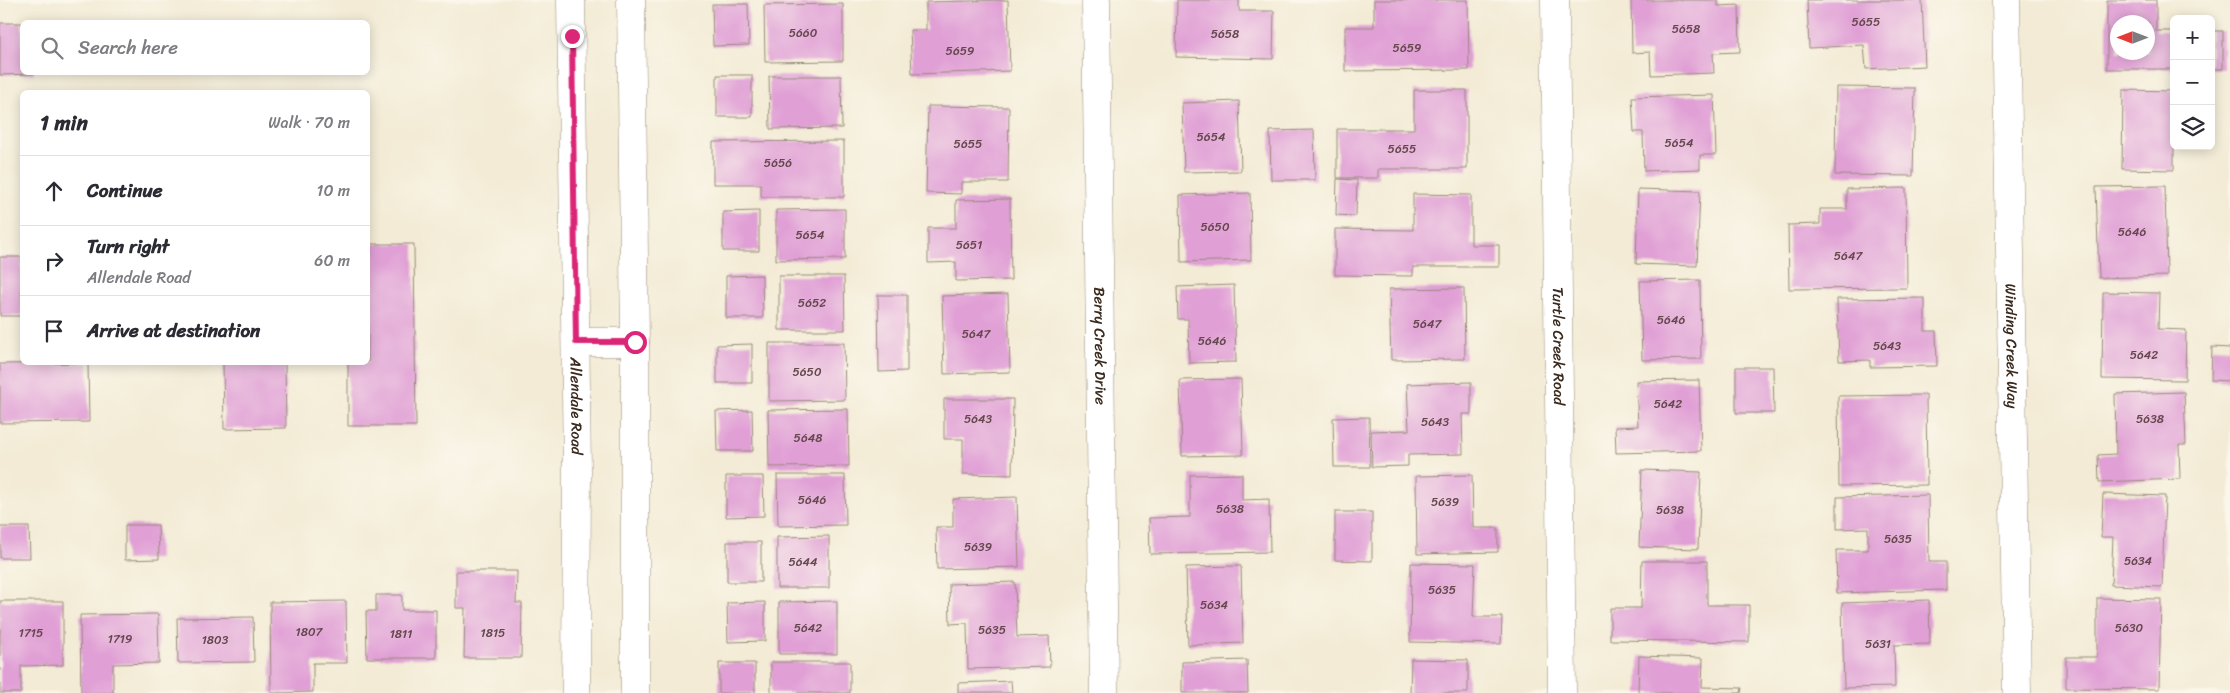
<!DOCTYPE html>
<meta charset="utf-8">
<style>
:root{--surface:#fff;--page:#f2f2f3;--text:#2b2b33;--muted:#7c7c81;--line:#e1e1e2}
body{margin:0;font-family:Sriracha,sans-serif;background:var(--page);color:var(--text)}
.controls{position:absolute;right:15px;top:15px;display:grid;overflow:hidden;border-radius:8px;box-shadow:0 2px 12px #0003}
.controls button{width:45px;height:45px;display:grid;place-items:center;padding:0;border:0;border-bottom:1px solid var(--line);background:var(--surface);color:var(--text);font:25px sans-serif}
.compass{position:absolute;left:2110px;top:15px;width:45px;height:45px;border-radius:50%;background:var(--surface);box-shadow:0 2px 12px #0003;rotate:270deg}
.stop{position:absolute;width:15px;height:15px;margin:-11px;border:4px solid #db2777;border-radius:50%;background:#fff}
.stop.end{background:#db2777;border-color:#fff;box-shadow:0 1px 5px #0008}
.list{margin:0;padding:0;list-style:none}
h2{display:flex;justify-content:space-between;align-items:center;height:65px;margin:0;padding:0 20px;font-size:21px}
h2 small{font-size:16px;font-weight:400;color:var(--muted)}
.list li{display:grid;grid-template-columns:32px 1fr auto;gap:15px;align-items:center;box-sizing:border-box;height:70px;padding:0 20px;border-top:1px solid var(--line)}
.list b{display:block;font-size:19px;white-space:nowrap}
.list p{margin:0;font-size:16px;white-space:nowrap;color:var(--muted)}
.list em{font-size:16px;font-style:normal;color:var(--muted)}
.icon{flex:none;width:28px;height:28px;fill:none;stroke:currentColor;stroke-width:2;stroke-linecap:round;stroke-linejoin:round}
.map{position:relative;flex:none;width:2230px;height:693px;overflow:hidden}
.search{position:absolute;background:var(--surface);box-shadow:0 2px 12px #0003;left:20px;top:20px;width:350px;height:55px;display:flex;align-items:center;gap:12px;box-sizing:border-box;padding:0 18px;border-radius:8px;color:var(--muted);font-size:19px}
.panel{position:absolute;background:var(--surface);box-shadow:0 2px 12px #0003;left:20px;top:90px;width:350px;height:275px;border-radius:8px}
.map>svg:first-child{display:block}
.building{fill:#e09fd5;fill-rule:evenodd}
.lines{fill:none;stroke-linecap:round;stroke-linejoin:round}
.street-casing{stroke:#978a7a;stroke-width:29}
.secondary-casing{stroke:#978a7a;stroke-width:29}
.street{stroke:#fff;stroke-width:28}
.secondary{stroke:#fff;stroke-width:28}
.route{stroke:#db2777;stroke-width:6}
.labels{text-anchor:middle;stroke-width:4.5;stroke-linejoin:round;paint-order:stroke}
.number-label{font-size:12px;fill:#64474c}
.street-label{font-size:15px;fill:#3b2a1e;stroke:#fbf7ec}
</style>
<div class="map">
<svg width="2230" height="693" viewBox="0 0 2230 693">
<rect width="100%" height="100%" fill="#fbf7ec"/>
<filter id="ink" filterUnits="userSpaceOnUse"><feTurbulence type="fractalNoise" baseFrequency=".02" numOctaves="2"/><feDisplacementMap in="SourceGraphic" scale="10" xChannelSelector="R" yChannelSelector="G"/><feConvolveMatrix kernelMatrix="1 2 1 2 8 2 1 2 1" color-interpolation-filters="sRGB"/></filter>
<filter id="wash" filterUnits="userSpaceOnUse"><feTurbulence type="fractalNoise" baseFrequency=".0096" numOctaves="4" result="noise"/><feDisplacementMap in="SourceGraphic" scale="20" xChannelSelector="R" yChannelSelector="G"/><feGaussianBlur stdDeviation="1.12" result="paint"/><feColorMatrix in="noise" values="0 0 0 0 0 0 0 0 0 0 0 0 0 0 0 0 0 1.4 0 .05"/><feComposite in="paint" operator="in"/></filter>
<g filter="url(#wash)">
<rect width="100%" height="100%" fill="#f3ebd5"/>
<g id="blocks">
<path class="building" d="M1008,0L1010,71L912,74L910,30H926V2Z
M1177,0H1239V11H1274L1273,59L1176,57Z
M1374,0H1468L1469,70L1345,71V27H1374Z
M1631,0H1718V6L1739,5L1740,52L1713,53L1714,73L1651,75L1650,52L1632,53Z
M1807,0H1922L1925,66L1866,69L1864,45L1809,48Z
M2107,0H2156V31H2174V69H2107ZM2118,22H2148V52H2118Z
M712,4H748L749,45L713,46Z
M843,4V61L765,62L764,5Z
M0,23H22V72H34V74L0,75Z
M2211,31H2223V69H2211Z
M717,75H752V117H717Z
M769,76H841L842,128L770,129Z
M1836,87L1915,88L1913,176L1835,175Z
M1414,90H1467V169H1378V178H1337V129H1414Z
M2123,90L2174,91V170L2122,169Z
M1714,95L1716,155H1700V169L1644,171L1643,132H1634L1632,97Z
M1239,101L1241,171L1184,172L1182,103Z
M928,106L1009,107L1008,182H961V194L926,193Z
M1314,130L1315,180H1271L1270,131Z
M844,141V197H761V184H713V142Z
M1337,179L1357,180L1356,216L1336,215Z
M2165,186L2167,276L2099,278L2096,187Z
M1906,188L1907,288L1789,289L1788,225L1820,224V209H1847V189Z
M1638,189L1700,191L1697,266L1636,264Z
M1250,193L1251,260L1181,262L1180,195Z
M1413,194L1471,195V245H1499V267H1413V276L1335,275V229L1413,230Z
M1010,199L1011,280L956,281V262L928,263V228H956V200Z
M845,209V259L776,260V210Z
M759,211V251H723V212Z
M368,244H414L416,426H348V362H368Z
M0,257H22V316H0Z
M762,275L763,318H726V276Z
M779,276H844L845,330H779Z
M1700,280L1701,359L1642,360L1640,281Z
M1234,285L1236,362L1189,363L1188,319H1178L1177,287Z
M1464,288L1465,359L1391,360L1389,289Z
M2103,292L2159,293L2158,329L2186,330L2185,380L2102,379Z
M1008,294L1010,372L944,374L942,296Z
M878,295H907V371L879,372Z
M1925,298V331H1936L1937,366L1870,367V360L1839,361L1837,299Z
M769,343H844L845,400L769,401Z
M752,344V383H717V345Z
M2212,347L2230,348V381L2211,380Z
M223,362H285L286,428L224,429Z
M88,363L89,422L0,423V364Z
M1736,367H1773L1774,413H1736Z
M1241,379L1243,455L1182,456L1180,380Z
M1699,380L1701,451L1616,453L1615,427L1638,426L1636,381Z
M1471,382V414H1462L1463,454L1408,455V466L1372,467L1371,431L1409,430L1407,384Z
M2184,392L2186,445H2179L2180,479L2099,482L2098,455L2116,454L2115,394Z
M1926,395L1927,485L1839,486L1838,396Z
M944,399H1013L1012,475L963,474V439H944Z
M848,409L849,466L769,467L768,410Z
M752,410L753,451H717L716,411Z
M1369,417L1370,467H1334L1333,418Z
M1642,470L1701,472L1698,549L1639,547Z
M1242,474V500L1269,499L1270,552L1150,554L1149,518L1190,517V475Z
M777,475H845L846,525L778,526Z
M1472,475L1473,528H1498V552L1417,554L1416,476Z
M726,476H763L764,516L726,517Z
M2103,494L2165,496L2162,587L2111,585L2113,537H2101Z
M1928,495L1929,562H1946V590L1837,593L1836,550H1868V528L1837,529V497Z
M1017,497L1019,567L937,569L936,527H953V499Z
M1335,512H1372V561L1335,560Z
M125,525H158L159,559L125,560Z
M0,527H29L30,558H0Z
M829,536V588H777V537Z
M727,542H761V582H727Z
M1642,561H1707V605H1749V642L1610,640V608H1641Z
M1411,563L1475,564L1473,617H1502L1501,644L1410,642Z
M1241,566L1243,643L1188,645L1186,567Z
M456,571H517L516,603H522L521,658H464L465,608H456Z
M1015,582L1017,637L1049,636L1050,667L968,669L967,623L950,624L949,584Z
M376,595H402V610H436V658H367L366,611H376Z
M2097,598L2161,599L2159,689L2066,688V657H2097Z
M1929,600L1930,644L1894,645L1895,687L1844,688L1842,603Z
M0,601H63V665L21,666V693H0Z
M346,601L347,663H313V692L271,693L270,602Z
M837,601V654H779V602Z
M765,602V641L728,642L727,603Z
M158,614L159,663L113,664V693H81L80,615Z
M253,617L254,662L178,663L177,618Z
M1639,656L1703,658L1702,687L1742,688L1741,693H1638Z
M1411,659L1468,660V693H1410Z
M1247,660L1248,693H1182V662Z
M771,662H850V693H771Z
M719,663H755V693H719Z
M1011,681L1012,693H958V683Z"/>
</g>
</g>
<g filter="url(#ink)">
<use href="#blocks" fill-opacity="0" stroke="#978a7a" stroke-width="1"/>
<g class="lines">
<defs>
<g id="street">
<path id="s1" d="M1096,0L1104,693"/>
<path id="s2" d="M1555,0L1562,693"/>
<path id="s3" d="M2006,0L2017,693"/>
</g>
<g id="secondary">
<path id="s4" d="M571,0L577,471L576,693"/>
<path d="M631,0L635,342V693"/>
<path d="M576,342H635"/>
</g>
</defs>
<use href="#street" class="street-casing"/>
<use href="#secondary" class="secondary-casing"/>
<use href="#street" class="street"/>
<use href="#secondary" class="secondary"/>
</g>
</g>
<g class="lines" filter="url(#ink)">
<path class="route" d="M572,36L576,342H635"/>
</g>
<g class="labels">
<g class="number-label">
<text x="1866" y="26">5655</text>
<text x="1686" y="33">5658</text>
<text x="803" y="37">5660</text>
<text x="1225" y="38">5658</text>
<text x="1407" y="52">5659</text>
<text x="960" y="55">5659</text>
<text x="1211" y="141">5654</text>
<text x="1679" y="147">5654</text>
<text x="968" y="148">5655</text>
<text x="1402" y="153">5655</text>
<text x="778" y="167">5656</text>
<text x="1215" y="231">5650</text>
<text x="2132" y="236">5646</text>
<text x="810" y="239">5654</text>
<text x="969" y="249">5651</text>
<text x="1848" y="260">5647</text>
<text x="812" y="307">5652</text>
<text x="1671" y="324">5646</text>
<text x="1427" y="328">5647</text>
<text x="976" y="338">5647</text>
<text x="1212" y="345">5646</text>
<text x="1887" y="350">5643</text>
<text x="2144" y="359">5642</text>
<text x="807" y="376">5650</text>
<text x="1668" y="408">5642</text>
<text x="978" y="423">5643</text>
<text x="2150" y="423">5638</text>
<text x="1435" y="426">5643</text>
<text x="808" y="442">5648</text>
<text x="812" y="504">5646</text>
<text x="1445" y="506">5639</text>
<text x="1230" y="513">5638</text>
<text x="1670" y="514">5638</text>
<text x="1898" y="543">5635</text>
<text x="978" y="551">5639</text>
<text x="2138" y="565">5634</text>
<text x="803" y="566">5644</text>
<text x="1442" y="594">5635</text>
<text x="1214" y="609">5634</text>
<text x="808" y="632">5642</text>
<text x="2129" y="632">5630</text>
<text x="992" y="634">5635</text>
<text x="309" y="636">1807</text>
<text x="31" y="637">1715</text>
<text x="493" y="637">1815</text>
<text x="401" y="638">1811</text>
<text x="120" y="643">1719</text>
<text x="215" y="644">1803</text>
<text x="1878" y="648">5631</text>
</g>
<g class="street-label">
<text dy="5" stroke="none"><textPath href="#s1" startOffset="346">Berry Creek Drive</textPath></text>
<text dy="5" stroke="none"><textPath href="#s2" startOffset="346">Turtle Creek Road</textPath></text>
<text dy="5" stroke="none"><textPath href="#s3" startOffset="346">Winding Creek Way</textPath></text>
<text dy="5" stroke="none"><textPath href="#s4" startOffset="406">Allendale Road</textPath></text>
</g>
</g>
</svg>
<div class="controls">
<button>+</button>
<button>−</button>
<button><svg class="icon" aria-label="layers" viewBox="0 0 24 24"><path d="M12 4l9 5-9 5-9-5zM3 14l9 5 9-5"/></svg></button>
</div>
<svg class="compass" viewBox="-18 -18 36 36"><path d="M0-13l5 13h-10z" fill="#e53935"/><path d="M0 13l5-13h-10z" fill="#7c7c81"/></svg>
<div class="stop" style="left:635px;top:342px"></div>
<div class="stop end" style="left:572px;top:36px"></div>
<div class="search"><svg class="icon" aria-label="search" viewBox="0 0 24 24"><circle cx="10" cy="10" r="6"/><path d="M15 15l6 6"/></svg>Search here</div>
<section class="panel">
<h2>1 min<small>Walk · 70 m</small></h2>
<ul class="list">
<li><svg class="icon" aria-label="ahead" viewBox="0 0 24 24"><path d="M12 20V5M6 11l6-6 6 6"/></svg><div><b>Continue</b></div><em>10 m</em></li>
<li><svg class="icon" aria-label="right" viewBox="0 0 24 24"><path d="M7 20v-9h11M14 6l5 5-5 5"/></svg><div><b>Turn right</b><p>Allendale Road</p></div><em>60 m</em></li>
<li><svg class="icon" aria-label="arrive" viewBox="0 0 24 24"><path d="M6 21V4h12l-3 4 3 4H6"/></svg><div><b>Arrive at destination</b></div></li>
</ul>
</section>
</div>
